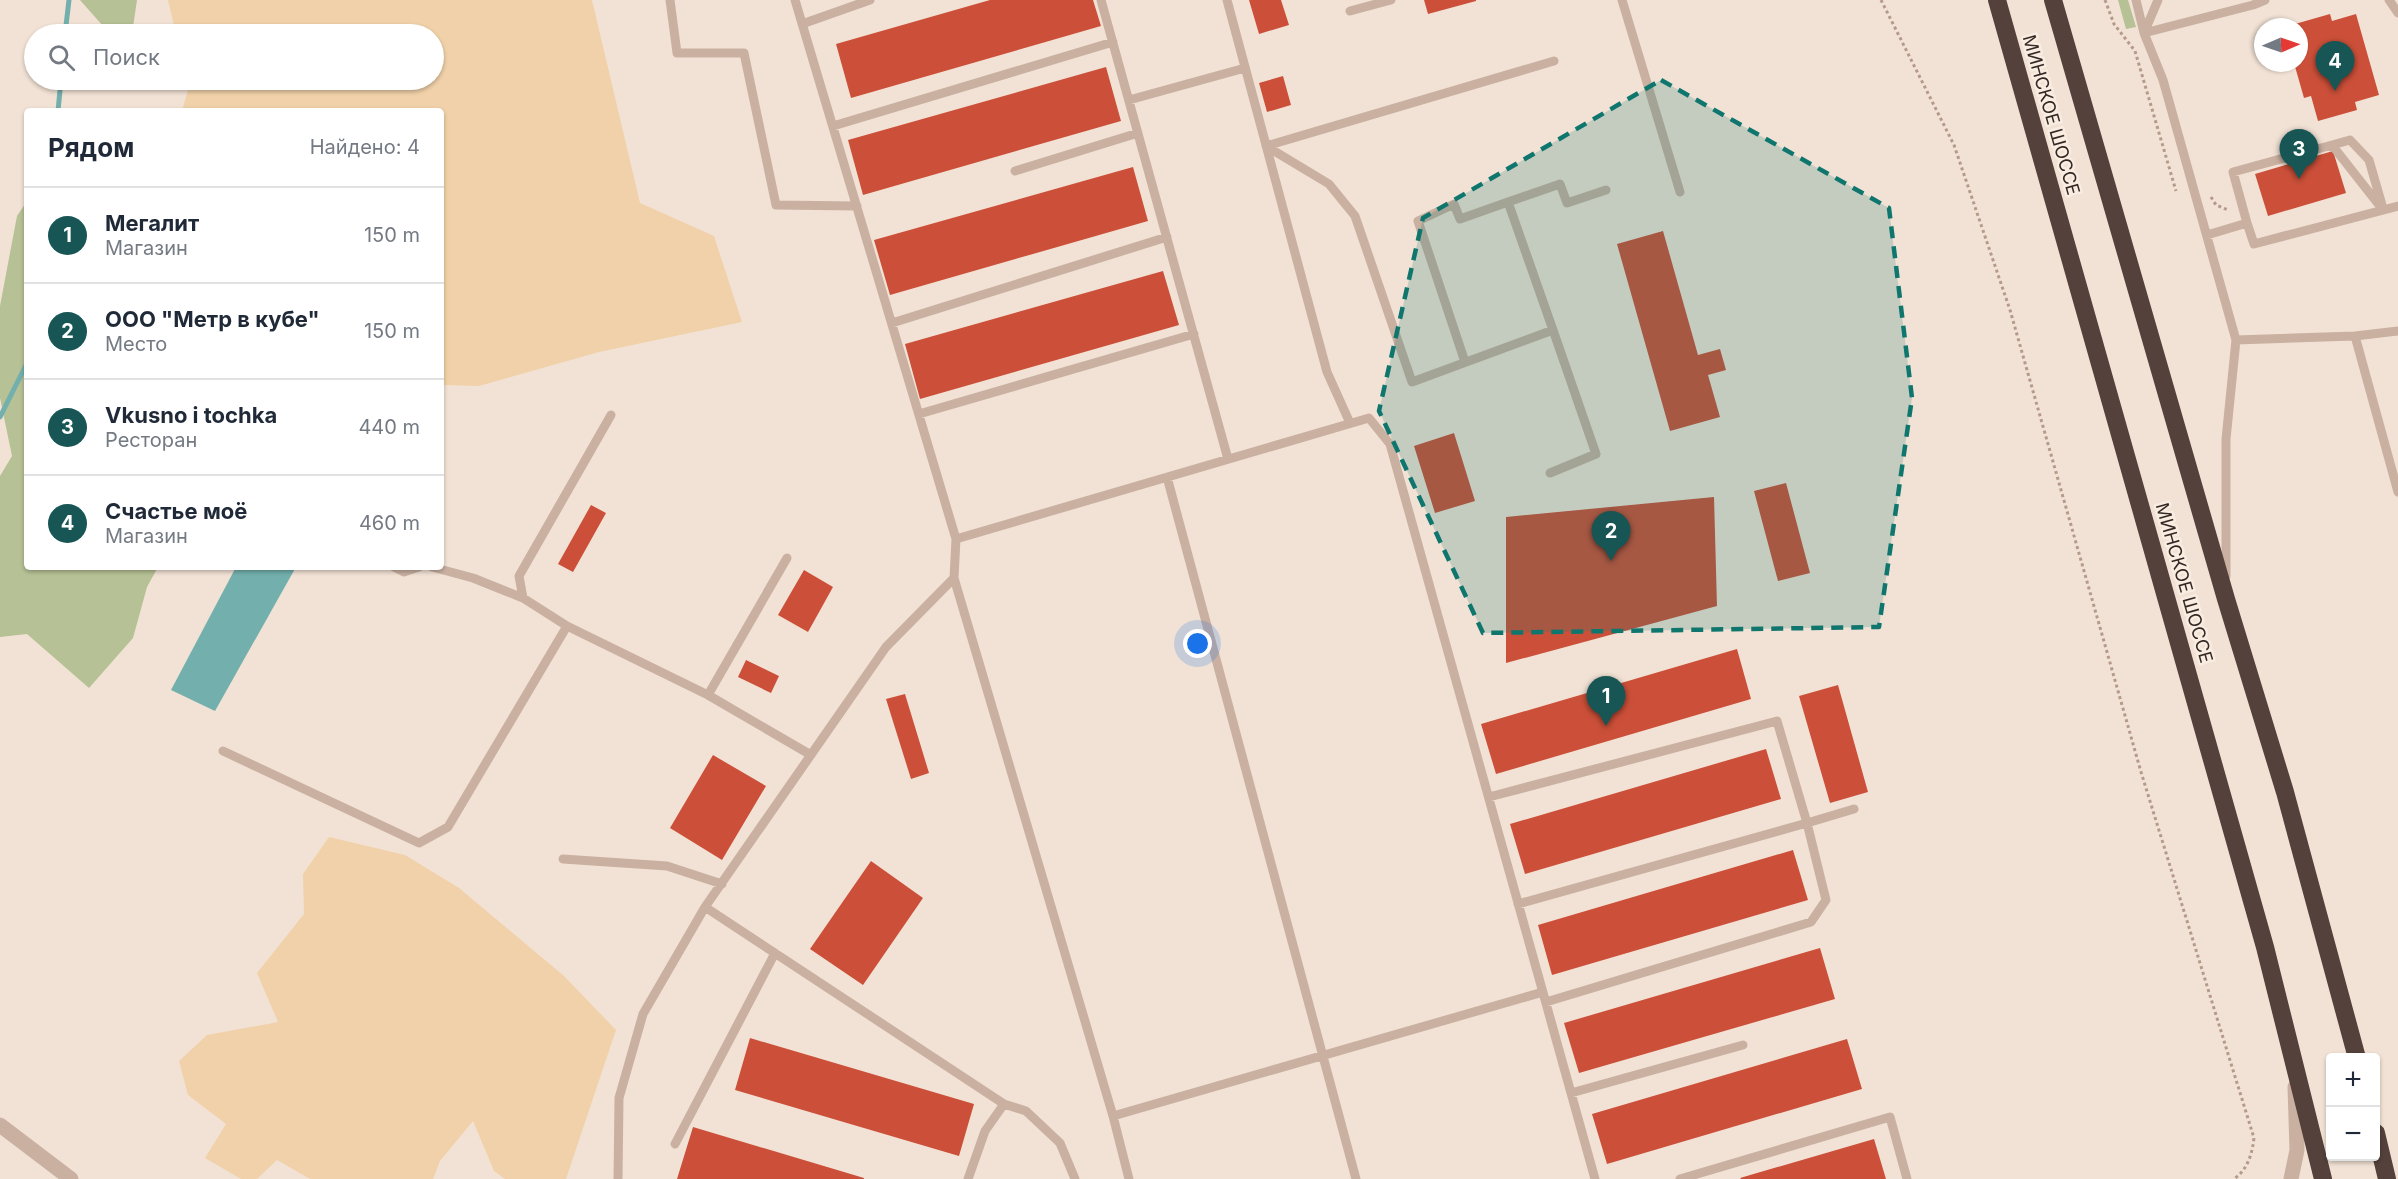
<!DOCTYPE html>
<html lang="ru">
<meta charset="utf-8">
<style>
:root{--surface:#fff;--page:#f6f6f7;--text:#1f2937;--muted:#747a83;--line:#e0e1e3;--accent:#185655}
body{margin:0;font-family:Inter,sans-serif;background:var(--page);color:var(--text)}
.controls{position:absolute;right:18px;bottom:18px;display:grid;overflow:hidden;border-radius:6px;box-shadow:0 2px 4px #0004}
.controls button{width:54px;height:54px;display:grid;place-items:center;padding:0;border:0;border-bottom:2px solid var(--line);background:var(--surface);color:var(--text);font:30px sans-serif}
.compass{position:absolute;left:2254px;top:18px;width:54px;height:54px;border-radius:50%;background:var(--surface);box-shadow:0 2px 4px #0004;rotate:88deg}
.you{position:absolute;left:1198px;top:644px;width:21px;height:21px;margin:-15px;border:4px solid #fff;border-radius:50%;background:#1a73e8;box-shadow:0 0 0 9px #1a73e833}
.badge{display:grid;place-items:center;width:39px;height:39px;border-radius:50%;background:var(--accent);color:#fff;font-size:20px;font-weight:700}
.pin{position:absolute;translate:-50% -50px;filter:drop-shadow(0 2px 3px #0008)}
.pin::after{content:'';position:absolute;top:32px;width:21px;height:18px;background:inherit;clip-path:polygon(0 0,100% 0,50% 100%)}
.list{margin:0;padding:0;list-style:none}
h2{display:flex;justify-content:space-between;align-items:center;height:78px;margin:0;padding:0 24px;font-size:26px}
h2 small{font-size:20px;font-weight:400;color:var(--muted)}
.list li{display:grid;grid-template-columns:39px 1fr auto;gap:18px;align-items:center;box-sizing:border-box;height:96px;padding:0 24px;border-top:2px solid var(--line)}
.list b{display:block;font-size:22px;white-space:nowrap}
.list p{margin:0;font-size:20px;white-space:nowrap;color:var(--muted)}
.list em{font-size:20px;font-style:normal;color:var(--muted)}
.icon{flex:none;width:33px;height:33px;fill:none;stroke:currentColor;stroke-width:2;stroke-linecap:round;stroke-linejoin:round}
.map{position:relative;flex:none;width:2398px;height:1179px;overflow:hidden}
.search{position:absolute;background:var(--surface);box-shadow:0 2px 4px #0004;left:24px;top:24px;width:420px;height:66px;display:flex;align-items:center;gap:15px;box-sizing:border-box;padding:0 21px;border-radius:33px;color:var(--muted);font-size:22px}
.panel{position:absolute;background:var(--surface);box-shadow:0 2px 4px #0004;left:24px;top:108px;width:420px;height:462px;border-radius:6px}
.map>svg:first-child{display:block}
.green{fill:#b6c195}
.sand{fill:#f0d1a9}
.water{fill:#73b0ad}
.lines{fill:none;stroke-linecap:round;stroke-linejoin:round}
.stream{stroke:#73b0ad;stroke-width:5}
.building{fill:#cc5039}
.path{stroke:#b59a8b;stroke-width:3;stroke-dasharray:3 3;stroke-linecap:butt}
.lane{stroke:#cab0a1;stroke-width:9}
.street{stroke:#cab0a1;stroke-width:15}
.highway{stroke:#55413b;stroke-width:18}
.marked{fill:#0f766e;fill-opacity:0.2;stroke:#0f766e;stroke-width:4.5;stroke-dasharray:12 8;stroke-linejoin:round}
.labels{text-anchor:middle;stroke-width:5;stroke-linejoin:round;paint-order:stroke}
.street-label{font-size:18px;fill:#332824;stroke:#f9ece1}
</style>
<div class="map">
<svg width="2398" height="1179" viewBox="0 0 2398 1179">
<rect width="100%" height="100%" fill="#f2e2d5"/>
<path class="green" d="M80,0H137L132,34H110Z
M2118,0H2128L2136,27L2126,29Z
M27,201V567H158L147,587L133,638L89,688L27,634L0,637V476L12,456L0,398V306L17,216Z"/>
<path class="sand" d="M168,0H592L640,203L714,236L742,322L599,352L479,386L441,385V111H182L189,86L187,80H434V34H176Z
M329,837L405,855L459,888L564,976L616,1030L566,1179H505L494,1171L473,1121L440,1161L433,1179H310L277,1160L257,1179H241L205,1158L226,1124L188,1095L179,1061L207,1035L278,1022L257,973L304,914L303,874Z"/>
<path class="water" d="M236,567H296L215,711L171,690Z"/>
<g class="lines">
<path class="stream" d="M65,34L69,0
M58,111L61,80
M0,417L27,363"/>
</g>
<path class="building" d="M990,0H1093L1101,26L851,98L836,44Z
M1249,0H1281L1289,25L1259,34Z
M1424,0H1476V1L1428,14Z
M2330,14L2332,21L2356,14L2379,95L2355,102L2357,110L2318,121L2311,96L2304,98L2294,63H2299V27L2288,26Z
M1106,67L1121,121L863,195L848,140Z
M1283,76L1291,105L1267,112L1259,83Z
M2333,151L2346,193L2268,216L2255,174Z
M1133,167L1148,221L890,295L874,240Z
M1663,231L1698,355L1720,349L1726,370L1708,375L1720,417L1670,431L1617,244Z
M1163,271L1179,325L920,399L905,344Z
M1454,433L1475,501L1435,513L1414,446Z
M1786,483L1810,573L1778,581L1754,491Z
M1714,497L1717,606L1506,663V517Z
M591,505L606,513L573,572L558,564Z
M804,570L833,587L808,632L778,615Z
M1737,649L1751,699L1496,774L1481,724Z
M746,660L779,676L771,693L738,677Z
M1838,685L1868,792L1830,803L1799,696Z
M905,694L929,773L911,779L886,699Z
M1766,749L1781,799L1525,874L1510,824Z
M713,755L766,786L722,860L670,828Z
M1793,850L1808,900L1552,975L1538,925Z
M871,861L923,898L863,985L810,949Z
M1820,948L1835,999L1579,1073L1564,1023Z
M750,1038L974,1104L959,1156L735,1090Z
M1847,1039L1862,1089L1607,1164L1592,1114Z
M693,1127L864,1178V1179H677Z
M1874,1139L1886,1179H1741L1740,1178Z"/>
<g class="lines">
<path class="path" d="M1881,0L1954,145L2010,310L2141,772L2254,1138C2252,1154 2248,1169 2234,1179
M2105,0L2114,24L2135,51L2176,191
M2211,197L2216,205L2228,210"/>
<path class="lane" d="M670,0L677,53H744L776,205L857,206
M795,0L956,539
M1101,0L1228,459
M1227,0L1327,372L1350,423
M1622,0L1680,192
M2136,0L2144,33L2163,80L2236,340L2226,439V576
M2389,0L2398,13
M1350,11L1391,0
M802,24L870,0
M2144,33L2253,5L2265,0
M2144,33L2158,0
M1129,100L1245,68
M833,126L1113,42
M2332,145L2350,140L2369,160L2382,205
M1266,146L1329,184L1355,216L1412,382L1553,330L1508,202L1560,184L1567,203L1606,190
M1266,146L1554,61
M1015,171L1138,133
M2247,223L2233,172L2332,145L2383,210
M2207,235L2247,223L2254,244L2398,206
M892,323L1167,237
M2398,331L2355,336L2398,492
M2236,340L2355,336
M1465,362L1418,221L1454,204L1460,219L1508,202
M919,414L1194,334
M1550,473L1596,454L1553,330
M1167,477L1356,1179
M394,567L404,572L419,567
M432,567L473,578L523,598
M954,578L1113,1116
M567,626L523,598L519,576L611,415
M708,695L787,558
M223,751L419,843L448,827L567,626L708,695L811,755
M1489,797L1777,721L1807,823L1518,904
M563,859L667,866L722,884
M705,907L886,647L954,578L956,539L1369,418L1390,444L1595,1179
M1546,1002L1811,922L1826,900L1807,823L1854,809
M1571,1093L1743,1045
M675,1144L775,953
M618,1179L619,1098L643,1014L705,907L1004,1104
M968,1179L985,1131L1004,1104L1026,1111L1060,1143L1075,1179
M1129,1179L1113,1116L1543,992
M1680,1179L1890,1117L1907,1179"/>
<path class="street" d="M0,1125L71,1179
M2291,1179L2297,1150L2295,1087"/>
<path class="highway" d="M1997,0L2265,947L2323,1179
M2053,0L2226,599L2285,792L2357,1058
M2376,1133L2387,1179"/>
</g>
<path class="marked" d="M1661,80L1889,208L1912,398L1879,627L1483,633L1379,411L1423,218Z"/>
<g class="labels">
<g class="street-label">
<text transform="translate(2051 115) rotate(74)" y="6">МИНСКОЕ ШОССЕ</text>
<text transform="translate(2184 583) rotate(74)" y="6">МИНСКОЕ ШОССЕ</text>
</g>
</g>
</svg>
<div class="controls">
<button>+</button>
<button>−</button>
</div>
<svg class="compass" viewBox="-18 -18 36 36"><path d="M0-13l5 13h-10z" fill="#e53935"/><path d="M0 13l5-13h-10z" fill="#747a83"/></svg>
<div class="you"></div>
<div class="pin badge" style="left:1606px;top:726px">1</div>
<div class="pin badge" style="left:1611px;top:561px">2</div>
<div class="pin badge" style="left:2299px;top:179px">3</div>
<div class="pin badge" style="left:2335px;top:91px">4</div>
<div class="search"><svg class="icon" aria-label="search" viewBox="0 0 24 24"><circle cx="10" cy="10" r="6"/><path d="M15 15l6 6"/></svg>Поиск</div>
<section class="panel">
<h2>Рядом<small>Найдено: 4</small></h2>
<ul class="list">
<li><span class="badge">1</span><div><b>Мегалит</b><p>Магазин</p></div><em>150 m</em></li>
<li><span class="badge">2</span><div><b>ООО &quot;Метр в кубе&quot;</b><p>Место</p></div><em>150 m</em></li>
<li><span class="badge">3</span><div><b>Vkusno i tochka</b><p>Ресторан</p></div><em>440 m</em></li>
<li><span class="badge">4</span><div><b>Счастье моё</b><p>Магазин</p></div><em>460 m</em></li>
</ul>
</section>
</div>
